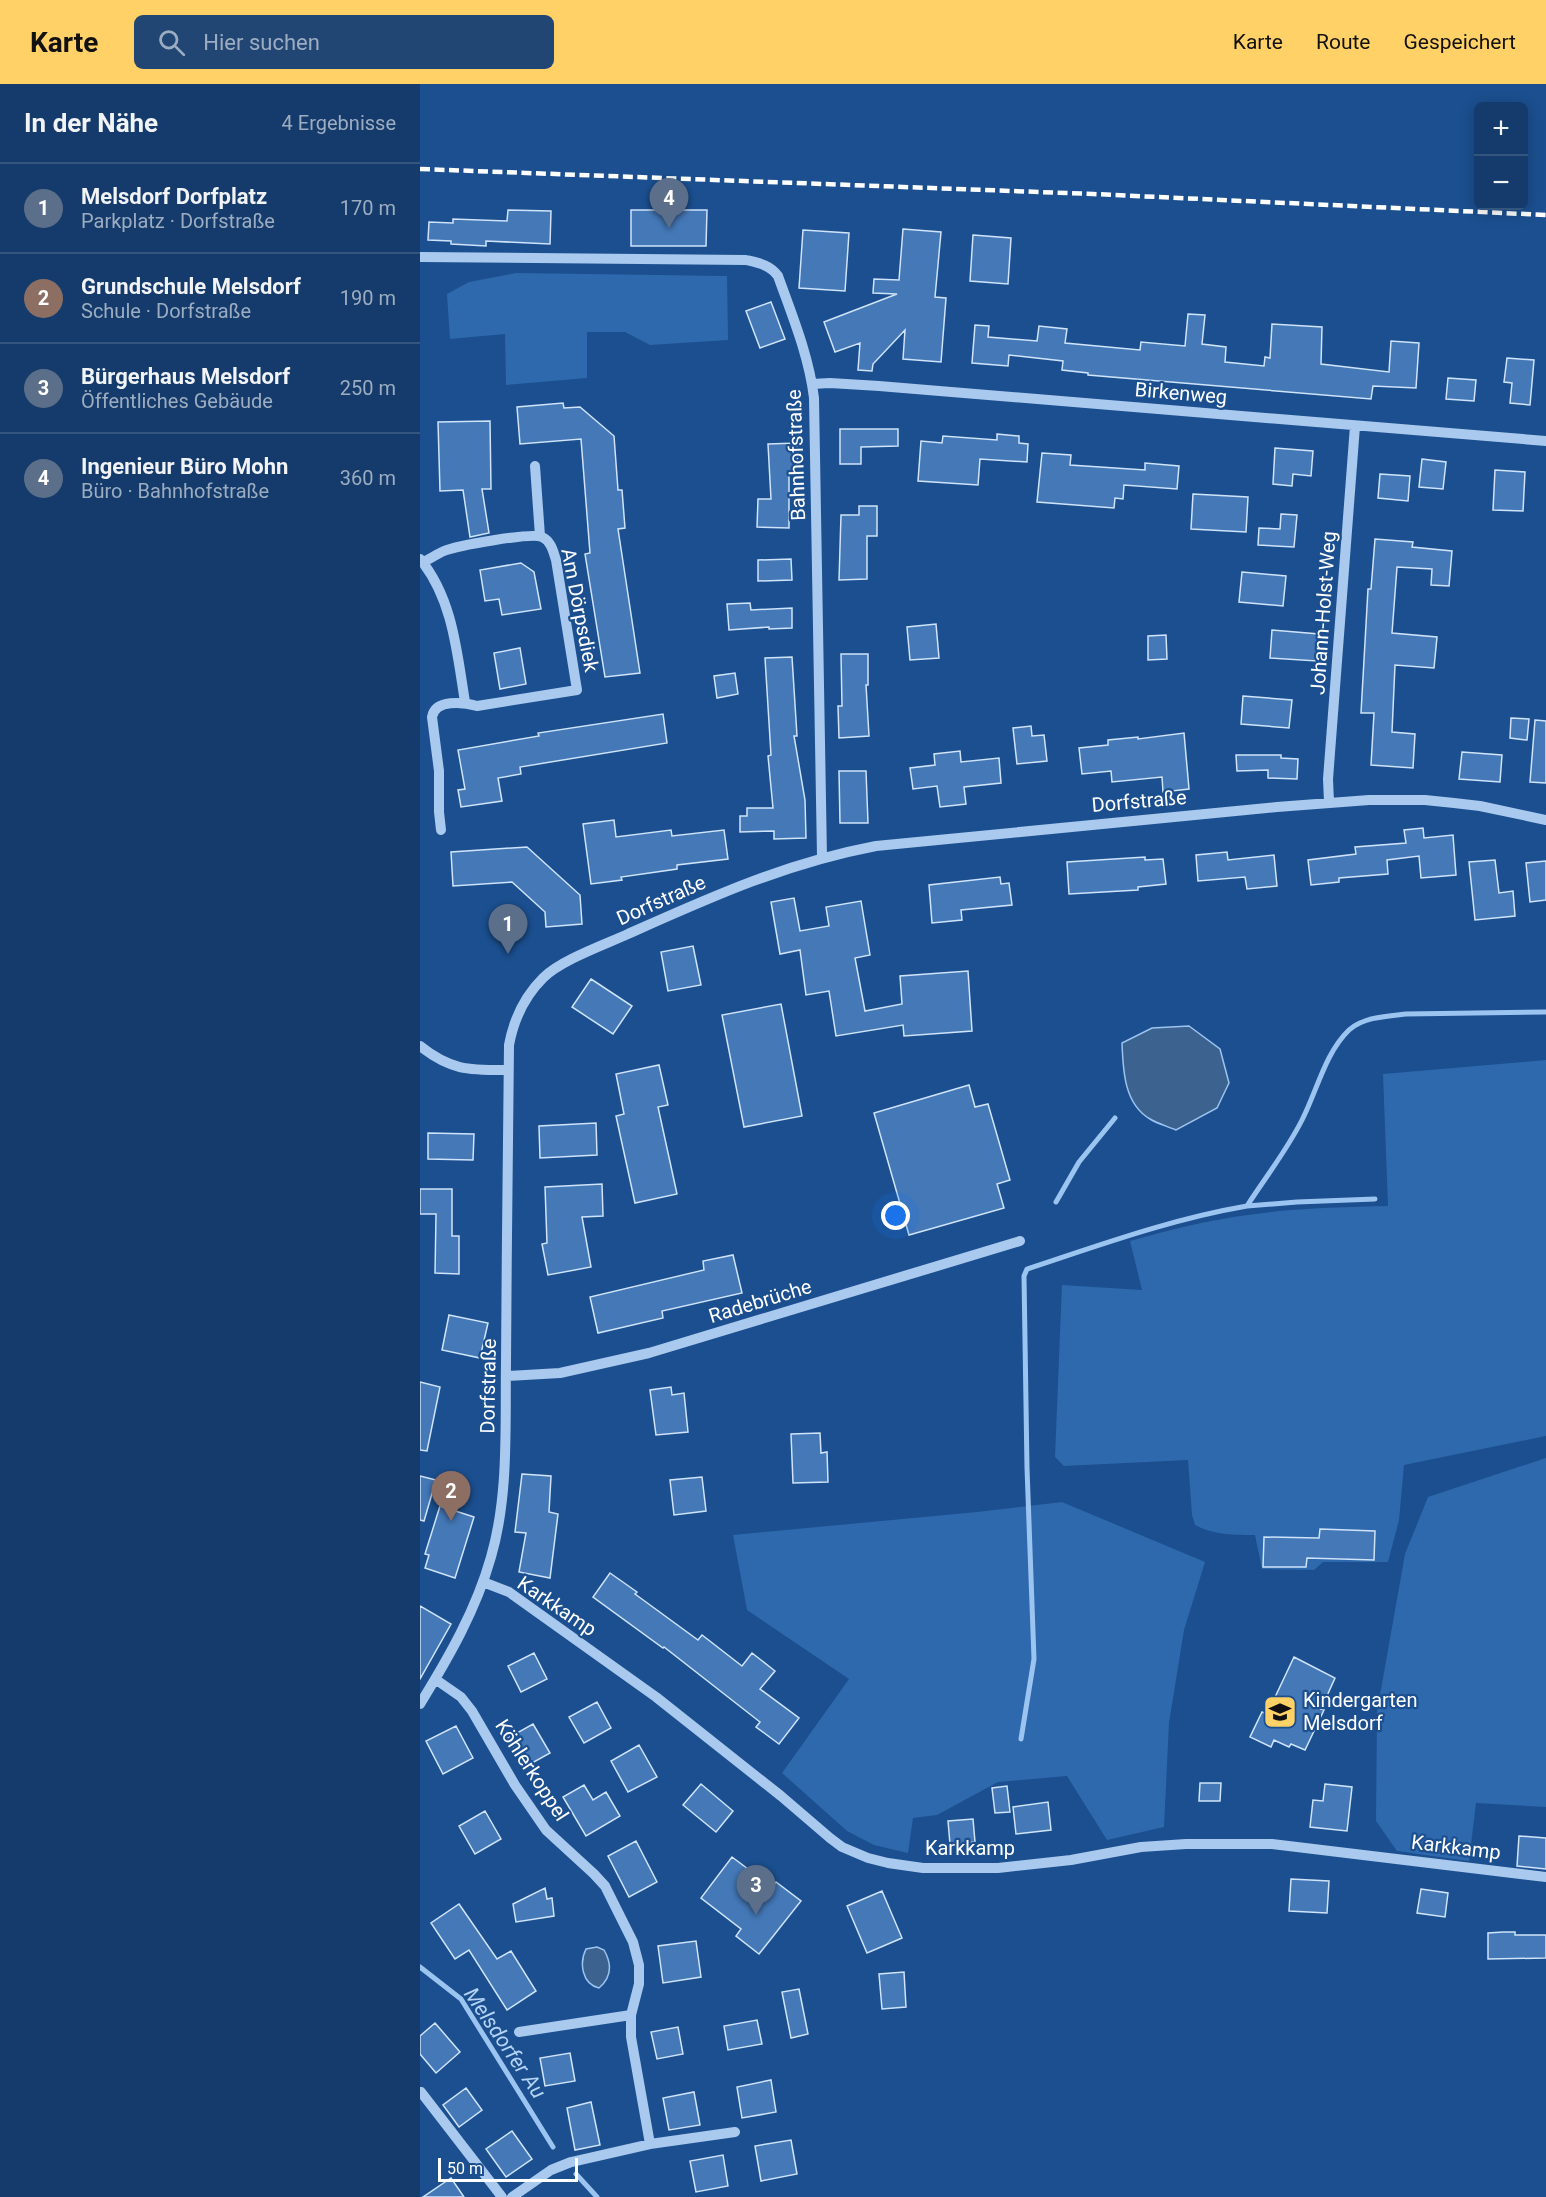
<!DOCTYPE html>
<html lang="de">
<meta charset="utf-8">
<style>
:root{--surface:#143b6b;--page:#214673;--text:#f1f3f6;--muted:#9dadc1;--line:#33557e;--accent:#ffd166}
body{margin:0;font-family:Roboto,sans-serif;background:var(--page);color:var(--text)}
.controls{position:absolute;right:18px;top:18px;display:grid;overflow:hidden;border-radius:9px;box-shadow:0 3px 15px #0003}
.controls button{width:54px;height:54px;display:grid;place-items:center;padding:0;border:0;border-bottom:2px solid var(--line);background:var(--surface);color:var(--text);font:30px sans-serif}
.scale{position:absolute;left:18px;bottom:15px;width:140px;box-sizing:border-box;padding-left:6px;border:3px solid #fff;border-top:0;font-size:16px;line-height:21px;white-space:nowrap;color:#fff;-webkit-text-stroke:4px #1b4f8f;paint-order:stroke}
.you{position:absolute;left:476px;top:1132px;width:21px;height:21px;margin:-15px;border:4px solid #fff;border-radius:50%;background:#1a73e8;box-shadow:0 0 0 9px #1a73e833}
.badge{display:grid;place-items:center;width:39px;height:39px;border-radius:50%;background:var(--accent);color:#fff;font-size:20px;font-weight:700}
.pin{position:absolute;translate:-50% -50px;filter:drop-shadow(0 2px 3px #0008)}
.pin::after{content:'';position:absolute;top:32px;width:21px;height:18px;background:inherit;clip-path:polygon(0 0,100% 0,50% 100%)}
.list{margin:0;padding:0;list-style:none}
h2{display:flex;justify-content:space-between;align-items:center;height:78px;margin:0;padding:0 24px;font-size:26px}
h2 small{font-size:20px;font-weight:400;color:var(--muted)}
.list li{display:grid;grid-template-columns:39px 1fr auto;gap:18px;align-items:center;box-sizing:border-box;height:90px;padding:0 24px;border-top:2px solid var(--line)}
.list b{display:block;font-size:22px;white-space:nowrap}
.list p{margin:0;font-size:20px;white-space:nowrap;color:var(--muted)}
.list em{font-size:20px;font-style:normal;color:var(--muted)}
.icon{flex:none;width:33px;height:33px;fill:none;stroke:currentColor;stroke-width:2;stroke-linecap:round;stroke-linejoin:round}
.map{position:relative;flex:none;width:1126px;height:2113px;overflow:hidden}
header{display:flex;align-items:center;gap:36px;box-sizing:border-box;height:84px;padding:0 30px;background:var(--accent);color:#111}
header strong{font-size:28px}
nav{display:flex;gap:33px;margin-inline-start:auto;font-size:21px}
.search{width:420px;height:54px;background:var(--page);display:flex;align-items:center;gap:15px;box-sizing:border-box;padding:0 21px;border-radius:9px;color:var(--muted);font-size:22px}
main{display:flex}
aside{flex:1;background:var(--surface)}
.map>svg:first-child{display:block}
.green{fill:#2e69ad}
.water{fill:#3c6290;stroke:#9cc4f0;stroke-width:1.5}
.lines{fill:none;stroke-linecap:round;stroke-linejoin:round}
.stream{stroke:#9cc4f0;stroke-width:5}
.building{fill:#4478b7;stroke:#cfe3fa;stroke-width:1.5}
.minor{stroke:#a9c9ee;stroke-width:10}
.rail{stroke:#fff;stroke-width:4.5;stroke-dasharray:10 4.5;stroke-linecap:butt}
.labels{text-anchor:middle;stroke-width:4.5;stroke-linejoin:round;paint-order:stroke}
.street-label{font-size:20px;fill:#fff;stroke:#1b4f8f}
.poi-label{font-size:20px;fill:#fff;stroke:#1b4f8f;text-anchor:start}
.water-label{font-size:21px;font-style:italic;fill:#b5d3f5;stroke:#1b4f8f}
</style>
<header>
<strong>Karte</strong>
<div class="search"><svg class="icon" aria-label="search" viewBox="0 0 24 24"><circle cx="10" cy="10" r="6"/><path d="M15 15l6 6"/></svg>Hier suchen</div>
<nav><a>Karte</a><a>Route</a><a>Gespeichert</a></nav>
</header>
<main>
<aside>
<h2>In der Nähe<small>4 Ergebnisse</small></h2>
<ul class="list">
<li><span class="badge" style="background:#5c6f8a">1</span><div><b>Melsdorf Dorfplatz</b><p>Parkplatz · Dorfstraße</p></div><em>170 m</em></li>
<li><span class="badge" style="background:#8d6e63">2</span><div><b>Grundschule Melsdorf</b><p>Schule · Dorfstraße</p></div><em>190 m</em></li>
<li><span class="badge" style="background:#5c6f8a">3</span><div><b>Bürgerhaus Melsdorf</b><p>Öffentliches Gebäude</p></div><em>250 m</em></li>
<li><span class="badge" style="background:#5c6f8a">4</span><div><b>Ingenieur Büro Mohn</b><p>Büro · Bahnhofstraße</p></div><em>360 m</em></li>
</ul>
</aside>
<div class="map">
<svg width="1126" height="2113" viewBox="0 0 1126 2113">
<rect width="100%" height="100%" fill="#1b4f8f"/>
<path class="green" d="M96,189L307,192L308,256L230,261L205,248H167V294L86,301L85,250L30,255L27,210L49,198Z
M1126,976V1352L984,1381L979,1436L968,1478H903L894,1486L842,1485L835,1451C814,1451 793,1451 775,1441L772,1431L768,1376L644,1382L635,1373L642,1201L722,1206L710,1157C749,1146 788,1136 828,1131C874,1124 922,1123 968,1122L963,990Z
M1126,1374V1723L1056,1719L1049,1777L977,1767L956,1737L957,1628L985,1470L1008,1413Z
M642,1418L785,1478L764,1546L749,1639L744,1743L687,1756L647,1692L578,1698L517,1731L493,1734L488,1769L454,1761L427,1747L362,1689L429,1595L327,1526L313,1451L557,1428Z"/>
<path class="water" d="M769,942L800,965L809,999L797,1024L756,1046C747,1042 738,1040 730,1035C704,1020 703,986 702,959L732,944Z
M177,1863L184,1866C192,1880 192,1893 179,1904C162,1900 159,1879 166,1865Z"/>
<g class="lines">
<path class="stream" d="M636,1118L659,1078L695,1034
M827,1122L877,1118L955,1115
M601,1655L614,1575L607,1384L604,1192L607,1185C680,1161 751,1135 827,1122C845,1094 867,1066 882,1036C897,1007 905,969 929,946C943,933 968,932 986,930L1126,928
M0,1883L41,1915L133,2063
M156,2090L177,2113"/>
</g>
<path class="building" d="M88,126L131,127L130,160L66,157V162L31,160V157L8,156L9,138L33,139V135L87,137Z
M211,126H287L286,162H211Z
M483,145L521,148L515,213L526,214L521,278L483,275L485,246L453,280L452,287L438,286L440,259L415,268L404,238L477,210L453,209L454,195L479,196Z
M383,146L429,149L425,207L379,204Z
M553,151L591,154L588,200L550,197Z
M351,218L365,255L340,264L326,227Z
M768,230L785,231L782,260L806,263L805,278L844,282L845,273L850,274L852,240L902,243L901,280L969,288L971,257L999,259L996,304L953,302L951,315L668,291V289L642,286L643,277L589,271L588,282L552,279L555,241L569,242L568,253L617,257L619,242L647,245L645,259L720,266L721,258L765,262Z
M1087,274L1114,276L1110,321L1090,319L1092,299L1084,298Z
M1028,294L1056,296L1054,317L1026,315Z
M143,319L144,324L160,323L194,352L198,406H202L205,444L198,445L220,589L185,593L165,470L170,469L161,355L100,360L97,323Z
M70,337L71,405H62L69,449L50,453L43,406L20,407L18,338Z
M420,345H478V362L441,363V380H420Z
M577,350L599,352V359L608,360L607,378L560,375L558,401L498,397L501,357L522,359L523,352L577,356Z
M377,359L378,391H369V444L337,443L338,415H351L348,360Z
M855,364L893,367L891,392L873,390L872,402L853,400Z
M622,369L651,371L650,381L725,386V379L759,382L757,405L704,401L703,415L695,414L694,424L617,418Z
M1002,375L1026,378L1023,405L999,403Z
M1075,386L1105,388L1103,427L1073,426Z
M960,390L990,392L988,417L958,414Z
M773,410L828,413L826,448L771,445Z
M439,422H457V452H447V495L419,496L421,431H439Z
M861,430L877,431L874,463L838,461L839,444L860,445Z
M955,455L993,458L992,463L1032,467L1029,502L1011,501L1012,485L977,483L972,549L1017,553L1014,584L975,581L972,648L995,650L993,684L951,681L954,629H941L948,505H951Z
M371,475L372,496L338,497V476Z
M101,479L114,488L121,525L82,531L79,515L65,517L60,486Z
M822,488L866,492L863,522L819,518Z
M330,519L331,526L372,524V544L349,545V543L309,546L307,520Z
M516,540L519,574L490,576L487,543Z
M852,546L899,550L897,577L850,574Z
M746,551L747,575L728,576V552Z
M100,564L106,600L80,605L74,569Z
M421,570H448V601H446L449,652L419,654L418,622H422Z
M372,573L377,652H374L385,716L386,754L354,755V747L320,748V732H327V724H353L348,672L351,671L345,574Z
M315,589L318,610L297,614L294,592Z
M823,612L872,616L869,644L821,640Z
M243,630L247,659L100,683L101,690L78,694L82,717L41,723L38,706L45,705L38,666L119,652L118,649Z
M1091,634L1109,635L1107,656L1090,654Z
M1115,636L1126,637V699L1110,698Z
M611,642L612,652L624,651L627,677L597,680L593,644Z
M764,649L769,705L743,708L742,693L692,698L691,687L662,690L659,664L688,661V656L718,653V655Z
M540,667L541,678L579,674L581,699L544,703L546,720L520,723L517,702L493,705L490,684L515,681L514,670Z
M1042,668L1082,671L1080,698L1039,695Z
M816,671H861V674L878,675L877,695L848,694V686L817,687Z
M419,687H446L448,739H420Z
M194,736L196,753L251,746L252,752L304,746L308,775L257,781V785L201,793L202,796L171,800L163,740Z
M1003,744L1004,754L1033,751L1036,791L1001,794L999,772L967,776L968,790L919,794V798L891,801L888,776L936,770L935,763L986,759L984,746Z
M107,763L160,811L162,840L126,843L125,828L92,798L33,802L31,768Z
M807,768L808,776L854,771L857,802L827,805L825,793L778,797L776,771Z
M725,773V776L743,775L746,800L718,803V806L649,810L647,778Z
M1075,776L1079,809L1093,807L1095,832L1055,836L1049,778Z
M1126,777V816L1110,818L1106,779Z
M580,793L581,800L589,799L592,821L541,826L542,836L512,839L509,801Z
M374,814L380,847L409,842L406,823L441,817L450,871L435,874L445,927L482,920L480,892L548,887L552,947L484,952L483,941L416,952L409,907L386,911L380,866L360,870L351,818Z
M273,862L281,901L248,907L241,868Z
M171,895L212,922L193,950L152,923Z
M361,920L382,1032L324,1043L302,931Z
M239,981L248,1021L238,1023L257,1110L215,1119L196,1032L204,1030L196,990Z
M549,1001L555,1023L568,1020L590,1096L577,1100L584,1124L489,1151L454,1029Z
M176,1039L177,1071L120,1074L119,1042Z
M8,1049L54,1050L53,1076L8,1075Z
M182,1100L183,1132L162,1133L171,1183L128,1191L122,1160L127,1159L125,1103Z
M0,1105H32V1152H39V1190L15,1189L16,1130H0Z
M313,1171L322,1209L242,1227L243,1234L178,1249L170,1213L284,1186L283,1177Z
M29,1231L68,1239L60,1274L22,1266Z
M0,1298L20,1303L7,1367L0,1366Z
M251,1303L252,1311L264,1309L268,1348L236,1351L230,1306Z
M400,1349L401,1369L407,1368L408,1398L373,1399L371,1350Z
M102,1390L131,1392L129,1428L138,1430L130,1494L99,1488L106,1449L95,1448Z
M0,1392L16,1396L4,1437L0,1436Z
M282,1393L286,1427L254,1431L250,1396Z
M20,1422L54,1433L35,1494L5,1484L9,1471L5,1470Z
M900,1445L955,1447L954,1476L887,1474L886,1483H843L844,1453L899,1454Z
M190,1489L217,1508L215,1510L278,1556L282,1551L322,1582L332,1569L355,1587L340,1605L379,1634L359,1660L336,1643L340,1638L244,1563L243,1564L173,1513Z
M0,1522L31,1540L0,1595Z
M114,1569L127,1595L101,1608L88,1582Z
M874,1573L915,1594L901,1625L904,1626L885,1666L871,1660L869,1663L854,1656L851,1663L830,1653L842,1628L847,1630Z
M177,1618L191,1644L164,1659L149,1633Z
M113,1640L130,1669L105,1683L88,1654Z
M36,1642L53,1674L23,1690L6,1657Z
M219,1661L237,1693L208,1708L191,1677Z
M780,1699H801L800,1717H779Z
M281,1700L313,1727L296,1748L263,1721Z
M905,1700L932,1703L927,1747L890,1743L893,1716L903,1717Z
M164,1701L173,1716L186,1708L200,1732L166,1752L143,1713Z
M587,1702L590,1728L575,1729L572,1704Z
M628,1718L631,1746L596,1750L593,1723Z
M65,1727L81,1755L55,1770L39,1742Z
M553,1735L555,1758L530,1760L528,1737Z
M1099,1752L1126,1754V1785L1097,1782Z
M216,1757L237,1798L209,1813L188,1772Z
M312,1773L352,1803L356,1798L381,1817L339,1870L316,1852L321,1845L281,1814Z
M871,1795L909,1797L907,1829L869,1827Z
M125,1804L127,1815L132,1814L134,1832L96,1838L93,1820Z
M1001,1805L1028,1809L1025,1833L997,1829Z
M462,1807L482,1854L447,1869L427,1822Z
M39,1820L77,1875L91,1867L116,1907L87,1926L49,1866L35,1875L11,1839Z
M1083,1848H1095V1851H1126V1874L1068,1875V1849Z
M276,1857L281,1893L243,1899L238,1862Z
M484,1888L486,1923L462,1925L459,1890Z
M379,1905L388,1950L371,1954L362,1908Z
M337,1936L342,1960L308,1966L304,1942Z
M15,1939L40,1968L16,1989L0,1970V1952Z
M258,1943L263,1970L237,1975L231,1948Z
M150,1969L155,1997L125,2002L120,1974Z
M351,1996L356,2028L322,2034L317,2003Z
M46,2004L62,2026L39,2043L23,2021Z
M274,2008L280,2041L249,2046L243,2014Z
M171,2018L180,2061L155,2066L147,2024Z
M92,2047L112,2075L86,2093L66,2065Z
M371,2056L377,2090L341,2097L335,2062Z
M303,2071L308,2102L276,2108L270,2077Z
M31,2094L44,2113H3Z"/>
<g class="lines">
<path class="minor" d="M0,173L326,176C339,179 350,181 358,192C372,231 389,272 394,314L402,773
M392,300L410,299L459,302L1126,357
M115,382L120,452
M0,475C33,515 37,569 45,618
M3,478C10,475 17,470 24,467C36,462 112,448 122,453C131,457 133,467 136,476L157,606L57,622C43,618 15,615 12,633L19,687V728L21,746
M909,718L908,695L935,342
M0,962C31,987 50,986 88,986
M86,1292L140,1289L229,1269L600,1157
M63,1498L89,1508L236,1613L361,1712L410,1754L422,1763L448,1774L468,1779L503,1784H578L651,1776L721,1763L766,1760H852L1126,1793
M15,1595L41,1613L52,1627L95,1701L126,1746L174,1790L185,1802L213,1858L219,1881V1900L211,1931V1953L230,2060L151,2078L131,2086L92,2113
M0,1620C29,1573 56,1526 71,1473C89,1411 85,1343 86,1279C87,1173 87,1067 89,961C94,934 104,913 123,894C141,876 184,861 208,850C291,813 366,779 456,762L857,723L949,716H1005L1034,719L1060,722L1126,736
M99,1948L211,1931
M1,2008L82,2113
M230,2060L315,2048"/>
<path class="rail" d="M0,85L673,110L1126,131"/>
</g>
<defs>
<symbol id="school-square" viewBox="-11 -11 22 22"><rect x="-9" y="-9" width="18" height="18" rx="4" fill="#ffd166" stroke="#1b4f8f"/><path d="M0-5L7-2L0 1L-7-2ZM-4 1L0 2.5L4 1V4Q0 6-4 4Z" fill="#111"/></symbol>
</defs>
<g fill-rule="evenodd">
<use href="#school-square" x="841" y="1609" width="38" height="38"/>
</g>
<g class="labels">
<g class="street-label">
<text transform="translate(761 309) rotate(5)" y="7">Birkenweg</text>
<text transform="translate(376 371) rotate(-92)" y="7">Bahnhofstraße</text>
<text transform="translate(160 526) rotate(79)" y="7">Am Dörpsdiek</text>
<text transform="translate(903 529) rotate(-86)" y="7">Johann-Holst-Weg</text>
<text transform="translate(719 717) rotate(-5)" y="7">Dorfstraße</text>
<text transform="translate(241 816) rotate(-24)" y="7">Dorfstraße</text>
<text transform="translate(340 1217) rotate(-17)" y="7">Radebrüche</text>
<text transform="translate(68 1302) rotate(-89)" y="7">Dorfstraße</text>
<text transform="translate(137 1522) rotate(34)" y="7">Karkkamp</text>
<text transform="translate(112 1686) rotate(57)" y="7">Köhlerkoppel</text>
<text transform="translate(1036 1763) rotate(7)" y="7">Karkkamp</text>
<text x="550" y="1771">Karkkamp</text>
</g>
<g class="poi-label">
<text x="883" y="1623">Kindergarten<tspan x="883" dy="23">Melsdorf</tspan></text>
</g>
<g class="water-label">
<text transform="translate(85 1959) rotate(56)" y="7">Melsdorfer Au</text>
</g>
</g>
</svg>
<div class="controls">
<button>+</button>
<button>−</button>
</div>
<div class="scale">50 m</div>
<div class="you"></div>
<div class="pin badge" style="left:88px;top:870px;background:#5c6f8a">1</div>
<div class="pin badge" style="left:31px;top:1437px;background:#8d6e63">2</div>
<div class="pin badge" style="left:336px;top:1831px;background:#5c6f8a">3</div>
<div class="pin badge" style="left:249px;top:144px;background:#5c6f8a">4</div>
</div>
</main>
